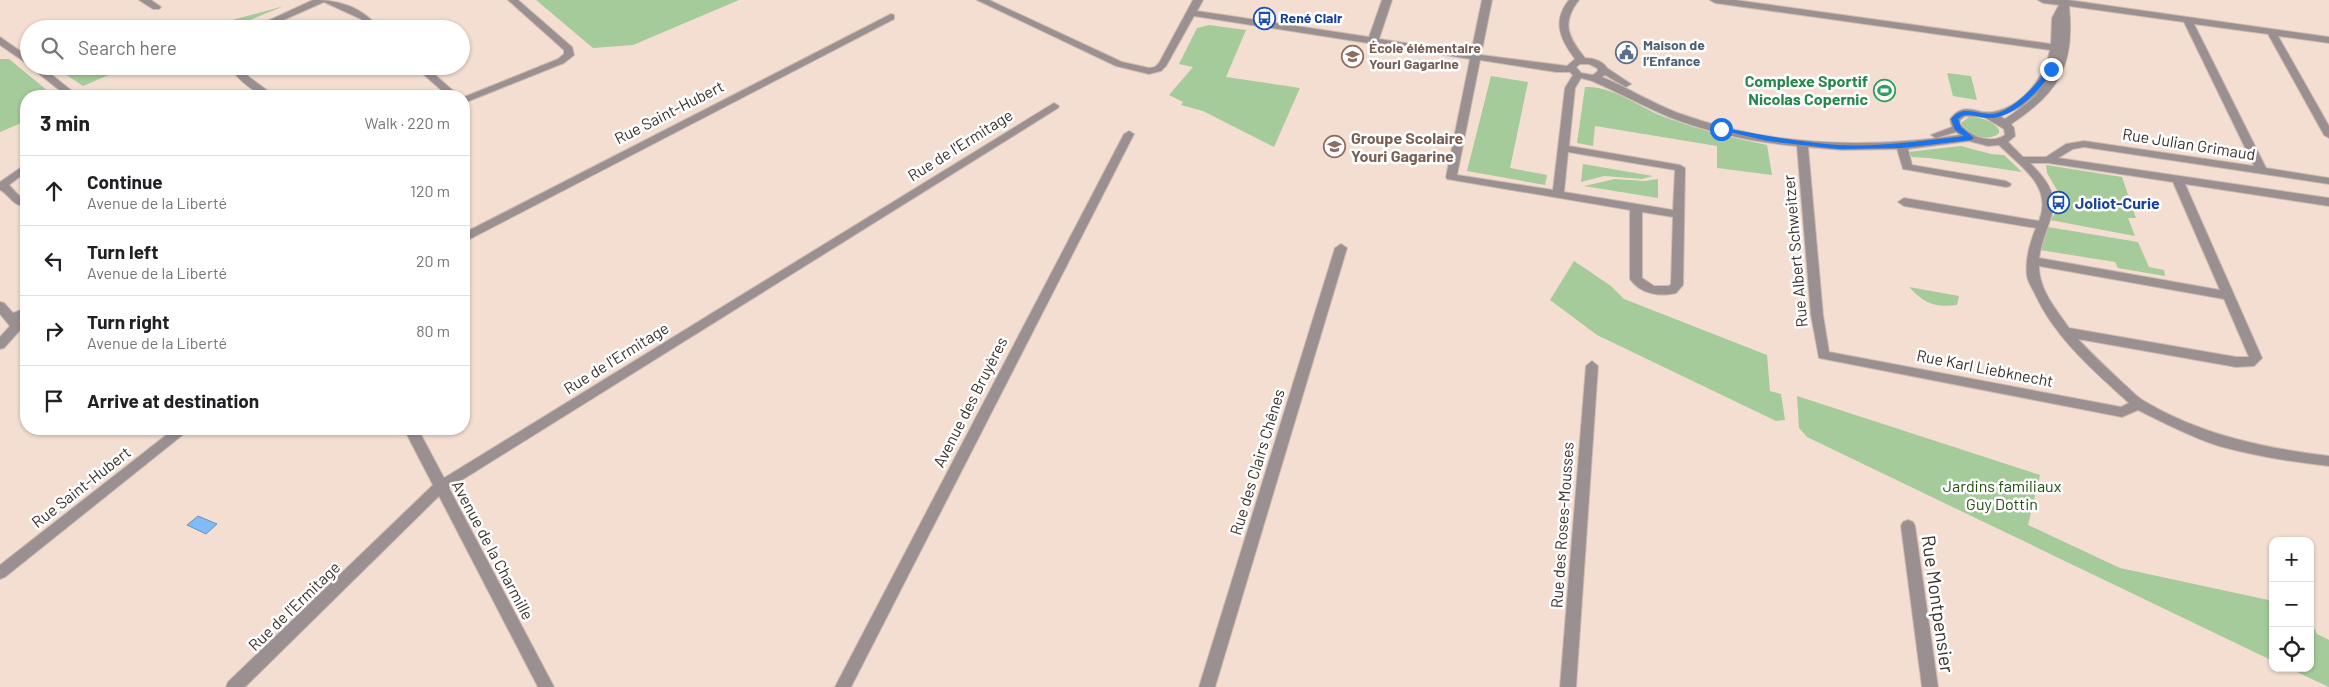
<!DOCTYPE html>
<meta charset="utf-8">
<style>
:root{--surface:#fff;--page:#f2f2f2;--text:#202124;--muted:#757577;--line:#e0e0e0}
body{margin:0;font-family:Barlow,sans-serif;background:var(--page);color:var(--text)}
.controls{position:absolute;right:15px;bottom:15px;display:grid;overflow:hidden;border-radius:10px;box-shadow:0 1px 4px #0004}
.controls button{width:45px;height:45px;display:grid;place-items:center;padding:0;border:0;border-bottom:1px solid var(--line);background:var(--surface);color:var(--text);font:25px sans-serif}
.stop{position:absolute;width:15px;height:15px;margin:-11px;border:4px solid #1a73e8;border-radius:50%;background:#fff}
.stop.end{background:#1a73e8;border-color:#fff;box-shadow:0 1px 5px #0008}
.list{margin:0;padding:0;list-style:none}
h2{display:flex;justify-content:space-between;align-items:center;height:65px;margin:0;padding:0 20px;font-size:21px}
h2 small{font-size:16px;font-weight:400;color:var(--muted)}
.list li{display:grid;grid-template-columns:32px 1fr auto;gap:15px;align-items:center;box-sizing:border-box;height:70px;padding:0 20px;border-top:1px solid var(--line)}
.list b{display:block;font-size:19px;white-space:nowrap}
.list p{margin:0;font-size:16px;white-space:nowrap;color:var(--muted)}
.list em{font-size:16px;font-style:normal;color:var(--muted)}
.icon{flex:none;width:28px;height:28px;fill:none;stroke:currentColor;stroke-width:2;stroke-linecap:round;stroke-linejoin:round}
.map{position:relative;flex:none;width:2329px;height:687px;overflow:hidden}
.search{position:absolute;background:var(--surface);box-shadow:0 1px 4px #0004;left:20px;top:20px;width:450px;height:55px;display:flex;align-items:center;gap:12px;box-sizing:border-box;padding:0 18px;border-radius:28px;color:var(--muted);font-size:19px}
.panel{position:absolute;background:var(--surface);box-shadow:0 1px 4px #0004;left:20px;top:90px;width:450px;height:345px;border-radius:20px}
.map>svg:first-child{display:block}
.green{fill:#a5cb9a}
.water{fill:#81bbf4;stroke:#6b91b8}
.lines{fill:none;stroke-linecap:round;stroke-linejoin:round}
.minor-casing{stroke:#cebbb0;stroke-width:2}
.minor{fill:#9b9091;fill-rule:evenodd}
.route{fill:#1a73e8}
.labels{text-anchor:middle;stroke-width:5;stroke-linejoin:round;paint-order:stroke}
.far-transit-label{font-size:14px;font-weight:bold;fill:#164399;stroke:#fff;text-anchor:start}
.far-service-label{font-size:14px;font-weight:bold;fill:#4e5e75;stroke:#fff;text-anchor:start}
.far-education-label{font-size:14px;font-weight:bold;fill:#785e54;stroke:#fff;text-anchor:start}
.leisure-label{font-size:16px;font-weight:bold;fill:#27864d;stroke:#fff;text-anchor:end}
.street-label{font-size:16px;fill:#38302b;stroke:#fff}
.education-label{font-size:16px;font-weight:bold;fill:#785e54;stroke:#fff;text-anchor:start}
.transit-label{font-size:16px;font-weight:bold;fill:#164399;stroke:#fff;text-anchor:start}
.park-label{font-size:16px;fill:#204e0f;stroke:#fff}
.near-street-label{font-size:19px;fill:#38302b;stroke:#fff}
</style>
<div class="map">
<svg width="2329" height="687" viewBox="0 0 2329 687">
<rect width="100%" height="100%" fill="#f3ded1"/>
<path class="green" d="M536,0H739L633,45L593,48Z
M284,6L228,29H190L225,22Z
M1209,25L1246,30L1226,77L1300,88L1274,147L1203,111L1181,105L1183,102L1169,95L1193,67L1179,64L1197,28Z
M0,59H9L54,96H26V121L0,132Z
M74,66H130L83,86L62,72Z
M1947,73L1971,76L1977,100L1953,96Z
M1491,76L1528,82L1510,168L1547,175L1545,185L1467,171Z
M1585,87C1613,85 1641,109 1667,118C1699,130 1733,138 1767,145L1772,175L1717,168V146L1595,126L1593,146L1577,143Z
M1969,117C1980,117 1993,120 1999,130V133C1988,143 1967,136 1961,123Z
M1961,146L1991,154L2004,155L2022,172L1929,158L1912,157L1908,152Z
M1583,164L1653,176L1642,179L1604,176L1581,182Z
M2046,165L2122,177L2136,218H2128L2135,236L2050,220L2064,202L2047,173Z
M1615,179L1645,181L1658,179V198L1584,186Z
M2048,227L2138,242L2149,267L2164,270L2165,276L2118,268L2115,262L2040,250Z
M1574,261L1611,286L1624,299L1767,355L1770,391L1781,394L1785,420L1776,421L1597,335L1550,300Z
M1909,287L1959,296L1957,305C1934,308 1924,303 1909,287Z
M1797,396L2040,475L2028,525L2120,568L2273,601V661L1807,437L1799,428Z
M2310,619L2317,634L2329,640V687L2288,668H2310Z"/>
<path class="water" d="M198,516L217,524L206,534L187,525Z"/>
<g class="lines">
<defs>
<path id="minor" d="M139,0H151L161,7L159,9H153Z
M313,0C340,0 362,7 380,29H370L361,19L324,2L263,29H250Z
M508,0H518L572,47L574,55L564,63L464,103V97L558,59L564,54V50Z
M977,0H989L1122,62L1149,68L1155,67L1159,63L1193,0H1203L1197,11L1369,37L1382,0H1392L1379,39L1471,53L1482,0H1492L1481,55L1567,66L1575,59C1560,39 1552,21 1569,0H1579C1561,23 1568,37 1585,58C1593,58 1603,61 1607,68L1631,84L1626,87L1605,75L1602,77C1628,88 1652,103 1678,113C1768,146 1866,149 1960,135L1956,132L1936,138L1931,135L1952,127L1950,119C1965,100 1976,115 1993,112C2022,107 2045,77 2050,50L1715,3L1710,0H1735L2051,44L2052,18L2059,5L2043,3L2038,0H2068L2329,37V43L2278,36L2329,126V138L2324,135L2268,34L2194,24L2266,168L2329,178V184L2084,147L2073,149L2058,158L2329,198V206L2185,184L2262,358L2254,366L2236,367L2078,339C2093,355 2108,369 2124,384C2131,390 2137,397 2144,401C2201,435 2264,448 2329,456V466C2292,462 2255,456 2219,446C2191,437 2164,423 2138,410L2122,417L1819,358L1811,315L1797,146C1754,142 1710,133 1669,117C1643,106 1618,92 1592,81L1581,78L1575,88L1569,146L1680,165L1685,168L1683,285L1676,293C1660,297 1640,294 1630,279V210L1447,179L1446,177L1470,59L1194,16L1166,66L1161,71L1149,74L1116,66ZM2069,6L2184,22L2254,166L2084,141L2066,144L2046,157H2023L2008,142L2015,136L2014,128L2011,124C2060,92 2075,64 2069,6ZM1480,60L1556,72H1570L1573,75L1565,88L1553,190L1457,175ZM1580,64H1589L1597,68L1598,71L1593,75L1581,73L1576,67ZM2039,92C2029,103 2017,111 2005,119L2000,116L2021,107ZM1965,116L1984,117L2004,129L2005,135C1990,145 1970,136 1960,124V120ZM1969,141L1988,146L1999,145C2021,167 2053,186 2039,221L1904,198L1898,202L1904,206L2036,228C2030,242 2025,260 2027,276C2028,282 2032,288 2035,294C2055,338 2094,371 2129,403L2121,407L1829,352L1823,315L1808,147L1842,150L1897,149L1903,169L2006,187L2010,186L2011,184L2006,181L1912,165L1908,149ZM1568,152L1675,170L1673,210L1564,192ZM2030,163H2048L2173,182L2220,290L2039,258C2047,213 2071,203 2030,163ZM1642,212L1673,217L1671,284L1669,286H1654L1642,278ZM2039,266L2224,299L2249,357H2236L2069,328C2056,309 2039,290 2039,266Z
M891,14L894,15V19L464,242V233Z
M0,37L29,57V65L0,45Z
M29,66H41L78,96H67Z
M228,66H239L249,77L275,96C256,97 240,81 228,66Z
M414,66H425L459,96H448Z
M1054,103L1059,106L1058,108L449,488L554,687H538L439,496L245,687H226L228,682L433,485L404,429H418L444,478Z
M1129,131L1134,134L851,687H835L1124,134Z
M26,164V172L9,185L26,203L25,205C14,208 9,194 0,190V182Z
M1341,244L1347,248L1215,687H1199L1335,248Z
M0,302L4,303L13,313L26,308V317L19,321L23,326L21,329L4,348L0,349V337L10,326L0,314Z
M1592,361L1598,366L1576,687H1560L1586,366Z
M174,429H190L5,577L0,579V565Z
M1908,520L1913,522L1915,526L1938,687H1922L1901,526L1903,522Z"/>
</defs>
<use href="#minor" class="minor-casing"/>
<use href="#minor" class="minor"/>
</g>
<path class="route" d="M2048,68L2054,69C2043,87 2014,118 1991,118C1979,119 1968,110 1958,119L1961,127L1974,138L1971,140L1902,148L1838,149L1768,141L1717,129L1721,127C1759,135 1799,142 1838,145C1880,147 1923,141 1964,136L1955,130L1951,119C1963,104 1977,115 1992,114C2011,113 2039,83 2048,68Z"/>
<defs>
<symbol id="bus-ring" viewBox="-11 -11 22 22"><circle r="9.5" fill="#fff" stroke="#1a4fb4" stroke-width="1.5"/><path d="M-5-6H5V4H4V6H2V4H-2V6H-4V4H-5ZM-3.5-4V0h7V-4ZM-3.5 1.2v1.5H-2V1.2ZM2 1.2v1.5H3.5V1.2Z" fill="#1a4fb4"/></symbol>
<symbol id="civic-ring" viewBox="-11 -11 22 22"><circle r="9.5" fill="#fff" stroke="#5c6f8a" stroke-width="1.5"/><path d="M-.6-6.5H3V-4.5H.6V-3L4-1V1h2V6H-6V1h2V-1L-.6-3ZM-1.2 2.5V6h2.4V2.5Z" fill="#5c6f8a"/></symbol>
<symbol id="school-ring" viewBox="-11 -11 22 22"><circle r="9.5" fill="#fff" stroke="#8d6e63" stroke-width="1.5"/><path d="M0-5L7-2L0 1L-7-2ZM-4 1L0 2.5L4 1V4Q0 6-4 4Z" fill="#8d6e63"/></symbol>
<symbol id="stadium-ring" viewBox="-11 -11 22 22"><circle r="9.5" fill="#fff" stroke="#2e9e5b" stroke-width="1.5"/><path d="M0-5a6.5 5 0 1 0 0 10a6.5 5 0 1 0 0-10ZM-3.5-1.8h7v3.6h-7Z" fill="#2e9e5b"/></symbol>
</defs>
<g fill-rule="evenodd">
<use href="#bus-ring" x="1252" y="6" width="25" height="25"/>
<use href="#civic-ring" x="1614" y="40" width="25" height="25"/>
<use href="#school-ring" x="1340" y="44" width="25" height="25"/>
<use href="#stadium-ring" x="1872" y="78" width="25" height="25"/>
<use href="#school-ring" x="1322" y="134" width="25" height="25"/>
<use href="#bus-ring" x="2046" y="190" width="25" height="25"/>
</g>
<g class="labels">
<g class="far-transit-label">
<text x="1280" y="23">René Clair</text>
</g>
<g class="far-service-label">
<text x="1643" y="50">Maison de<tspan x="1643" dy="16">l’Enfance</tspan></text>
</g>
<g class="far-education-label">
<text x="1369" y="53">École élémentaire<tspan x="1369" dy="16">Youri Gagarine</tspan></text>
</g>
<g class="leisure-label">
<text x="1868" y="87">Complexe Sportif<tspan x="1868" dy="18">Nicolas Copernic</tspan></text>
</g>
<g class="street-label">
<text transform="translate(669 112) rotate(-27)" y="6">Rue Saint-Hubert</text>
<text transform="translate(2189 144) rotate(9)" y="6">Rue Julian Grimaud</text>
<text transform="translate(960 145) rotate(-32)" y="6">Rue de l'Ermitage</text>
<text transform="translate(1795 251) rotate(-95)" y="6">Rue Albert Schweitzer</text>
<text transform="translate(616 358) rotate(-32)" y="6">Rue de l'Ermitage</text>
<text transform="translate(1985 368) rotate(11)" y="6">Rue Karl Liebknecht</text>
<text transform="translate(970 402) rotate(-63)" y="6">Avenue des Bruyères</text>
<text transform="translate(1257 462) rotate(-73)" y="6">Rue des Clairs Chênes</text>
<text transform="translate(81 487) rotate(-38)" y="6">Rue Saint-Hubert</text>
<text transform="translate(1562 525) rotate(-86)" y="6">Rue des Roses-Mousses</text>
<text transform="translate(493 550) rotate(62)" y="6">Avenue de la Charmille</text>
<text transform="translate(294 606) rotate(-44)" y="6">Rue de l'Ermitage</text>
</g>
<g class="education-label">
<text x="1351" y="144">Groupe Scolaire<tspan x="1351" dy="18">Youri Gagarine</tspan></text>
</g>
<g class="transit-label">
<text x="2075" y="209">Joliot-Curie</text>
</g>
<g class="park-label">
<text x="2002" y="492">Jardins familiaux<tspan x="2002" dy="18">Guy Dottin</tspan></text>
</g>
<g class="near-street-label">
<text transform="translate(1938 604) rotate(82)" y="7">Rue Montpensier</text>
</g>
</g>
</svg>
<div class="controls">
<button>+</button>
<button>−</button>
<button><svg class="icon" aria-label="locate" viewBox="0 0 24 24"><circle cx="12" cy="12" r="6"/><path d="M12 2v4M12 18v4M2 12h4M18 12h4"/></svg></button>
</div>
<div class="stop" style="left:1721px;top:129px"></div>
<div class="stop end" style="left:2051px;top:69px"></div>
<div class="search"><svg class="icon" aria-label="search" viewBox="0 0 24 24"><circle cx="10" cy="10" r="6"/><path d="M15 15l6 6"/></svg>Search here</div>
<section class="panel">
<h2>3 min<small>Walk · 220 m</small></h2>
<ul class="list">
<li><svg class="icon" aria-label="ahead" viewBox="0 0 24 24"><path d="M12 20V5M6 11l6-6 6 6"/></svg><div><b>Continue</b><p>Avenue de la Liberté</p></div><em>120 m</em></li>
<li><svg class="icon" aria-label="left" viewBox="0 0 24 24"><path d="M17 20v-9H6M10 6l-5 5 5 5"/></svg><div><b>Turn left</b><p>Avenue de la Liberté</p></div><em>20 m</em></li>
<li><svg class="icon" aria-label="right" viewBox="0 0 24 24"><path d="M7 20v-9h11M14 6l5 5-5 5"/></svg><div><b>Turn right</b><p>Avenue de la Liberté</p></div><em>80 m</em></li>
<li><svg class="icon" aria-label="arrive" viewBox="0 0 24 24"><path d="M6 21V4h12l-3 4 3 4H6"/></svg><div><b>Arrive at destination</b></div></li>
</ul>
</section>
</div>
